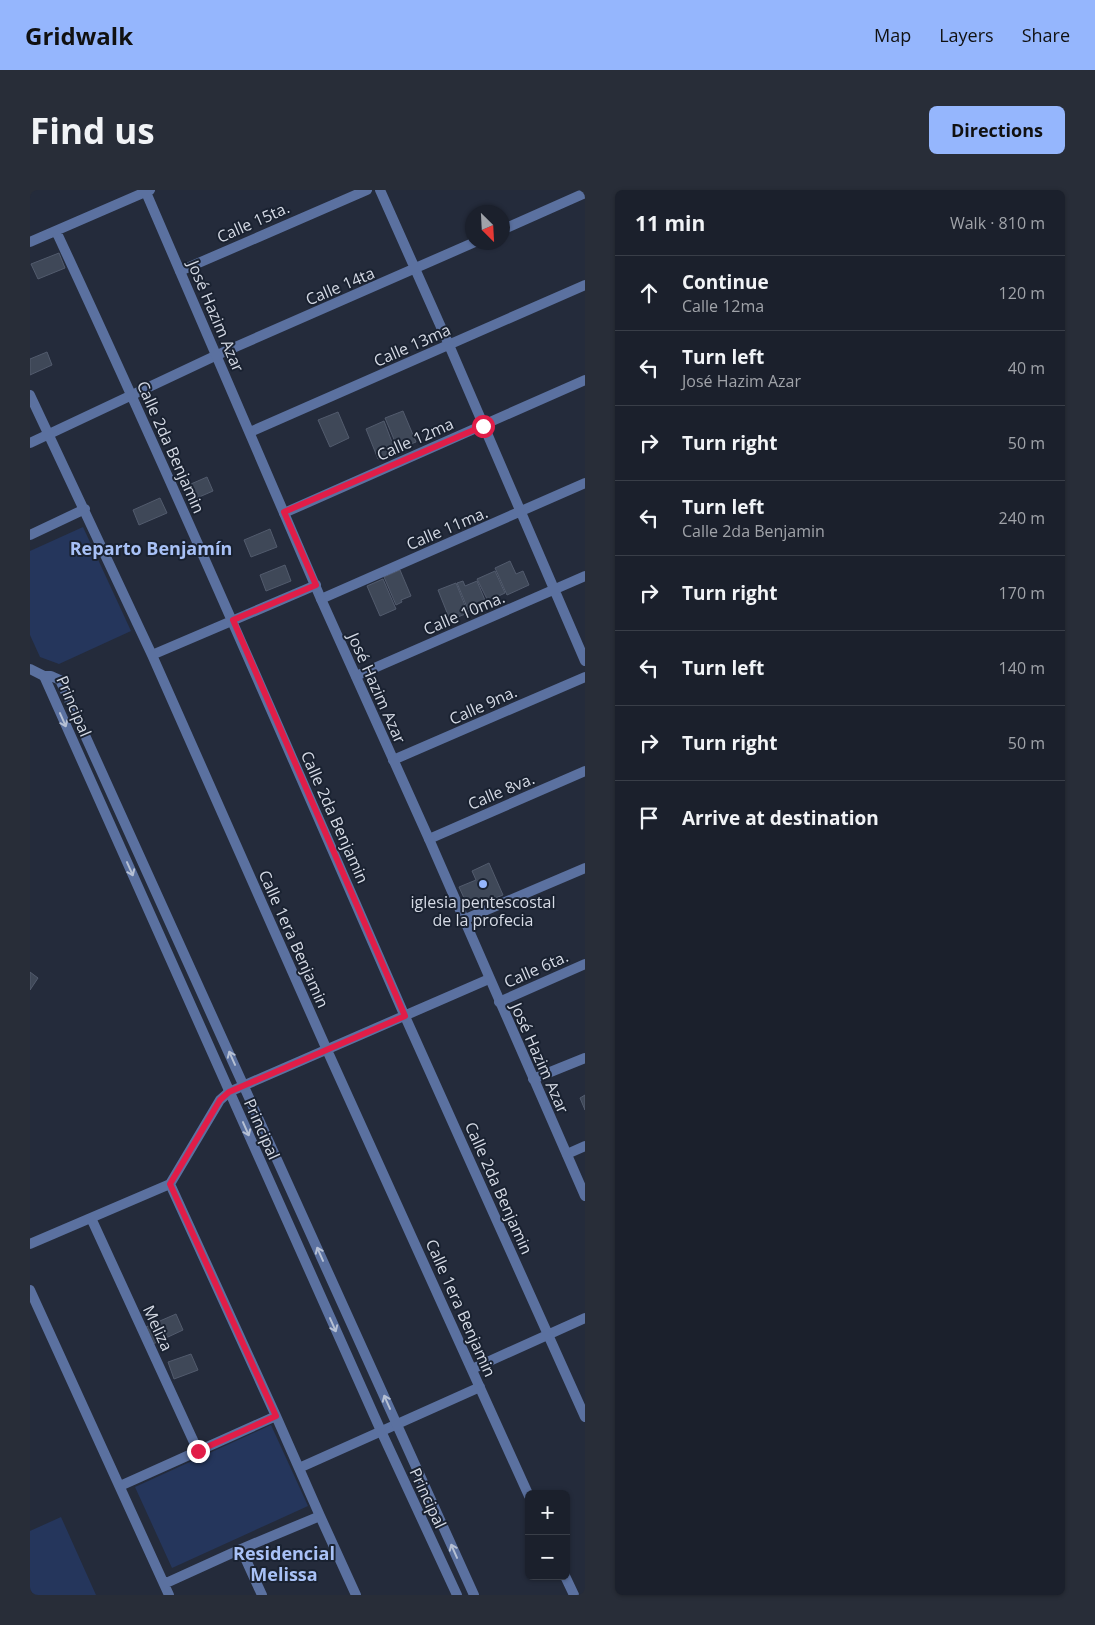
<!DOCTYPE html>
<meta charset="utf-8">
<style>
:root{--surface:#1b202c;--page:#282d38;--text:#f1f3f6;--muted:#a0a3a9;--line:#393e48;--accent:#95b6fd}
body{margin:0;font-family:"Open Sans",sans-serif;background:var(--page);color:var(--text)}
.controls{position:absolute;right:15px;bottom:15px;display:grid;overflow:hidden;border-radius:8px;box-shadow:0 1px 4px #0004}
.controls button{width:45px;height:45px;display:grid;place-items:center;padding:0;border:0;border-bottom:1px solid var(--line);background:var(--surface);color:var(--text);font:25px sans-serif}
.compass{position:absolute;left:435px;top:15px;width:45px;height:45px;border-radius:50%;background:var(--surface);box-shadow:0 1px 4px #0004;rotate:156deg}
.stop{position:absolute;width:15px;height:15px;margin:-11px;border:4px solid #e11d48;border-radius:50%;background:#fff}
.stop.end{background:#e11d48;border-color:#fff;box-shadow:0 1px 5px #0008}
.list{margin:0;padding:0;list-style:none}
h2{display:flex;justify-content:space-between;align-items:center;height:65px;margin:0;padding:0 20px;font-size:21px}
h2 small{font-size:16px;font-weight:400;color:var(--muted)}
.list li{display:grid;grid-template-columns:32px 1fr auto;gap:15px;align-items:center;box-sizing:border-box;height:75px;padding:0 20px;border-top:1px solid var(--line)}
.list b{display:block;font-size:19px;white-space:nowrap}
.list p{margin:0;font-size:16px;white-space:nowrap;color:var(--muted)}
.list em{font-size:16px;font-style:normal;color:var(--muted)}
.icon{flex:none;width:28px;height:28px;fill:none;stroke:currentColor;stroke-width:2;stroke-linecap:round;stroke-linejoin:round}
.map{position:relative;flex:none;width:555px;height:1405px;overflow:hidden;border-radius:8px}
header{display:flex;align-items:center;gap:30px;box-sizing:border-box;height:70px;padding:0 25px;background:var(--accent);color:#111}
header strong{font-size:24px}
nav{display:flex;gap:28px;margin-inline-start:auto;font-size:18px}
.intro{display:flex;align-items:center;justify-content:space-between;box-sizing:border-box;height:120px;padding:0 30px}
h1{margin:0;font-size:35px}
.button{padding:12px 22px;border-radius:8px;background:var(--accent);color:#111;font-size:18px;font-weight:700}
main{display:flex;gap:30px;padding:0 30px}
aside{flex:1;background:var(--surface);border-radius:8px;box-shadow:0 1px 4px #0004}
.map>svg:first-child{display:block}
.green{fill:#25365c}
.building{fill:#3f4858;stroke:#525b6d}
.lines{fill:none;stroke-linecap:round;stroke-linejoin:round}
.minor{stroke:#5b71a0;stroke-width:10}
.tertiary{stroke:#5b71a0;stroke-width:10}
.oneway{stroke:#b6c0d4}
.route{stroke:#e11d48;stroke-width:6}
.poi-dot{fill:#95b6fd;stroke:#1a2231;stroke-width:2}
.labels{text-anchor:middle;stroke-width:4;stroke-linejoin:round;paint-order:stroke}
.street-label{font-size:16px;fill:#d5dae5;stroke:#1a2231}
.poi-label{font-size:16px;fill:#d5dae5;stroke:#1a2231}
.neighbourhood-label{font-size:18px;font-weight:bold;fill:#a8c1f6;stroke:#1a2231}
</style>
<header>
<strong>Gridwalk</strong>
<nav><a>Map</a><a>Layers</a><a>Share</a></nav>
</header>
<div class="intro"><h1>Find us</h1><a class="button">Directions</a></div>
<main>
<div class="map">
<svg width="555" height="1405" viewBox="0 0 555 1405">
<rect width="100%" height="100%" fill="#242b3b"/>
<path class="green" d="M53,337L101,441L29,474L10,467L0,445V361Z
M241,1235L278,1316L142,1378L105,1297Z
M31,1327L66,1405H0V1341Z"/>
<path class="building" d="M29,63L35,78L8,89L1,74Z
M17,162L22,175L0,185V169Z
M373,221L386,252L368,259L355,228Z
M308,222L319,248L300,257L288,230Z
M354,231L365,260L357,263L358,265L348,269L336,239Z
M177,287L183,301L160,311L154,297Z
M130,308L137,323L109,335L103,320Z
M240,339L247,357L221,367L214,350Z
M480,371L486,384L493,381L499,395L477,405L465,378Z
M255,375L261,391L236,401L230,385Z
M370,380L381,406L371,410L372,412L366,415L354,387Z
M465,381L475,403L458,411L447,389Z
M353,389L366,419L350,426L337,396Z
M433,391L435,396L447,391L457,415L439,422L427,393Z
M426,393L438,423L420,430L408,400Z
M459,673L473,705L439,719L429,697L446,690L442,681Z
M0,782L8,788L0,800Z
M555,905V920L550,908Z
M146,1124L153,1140L123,1154L116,1137Z
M161,1164L168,1180L144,1189L138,1172Z"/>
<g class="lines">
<path class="minor" d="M350,0L419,155L555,471
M472,40L555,3
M26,41C146,299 259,561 373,822C433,957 494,1092 555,1227
M0,52L120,0
M150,81L337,0
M0,205L122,465L297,860L499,1306
M220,242L555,95
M0,253L187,165L445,52
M254,323L555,190
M0,345L55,319
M291,409L555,293
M122,465L286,395
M0,479L14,486
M326,486L555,386
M363,570L555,487
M399,649L555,581
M433,730L555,678
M469,812L555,774
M503,889L555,868
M537,964L555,956
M140,994L246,1226L290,1326L326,1405
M61,1028L168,1261
M0,1054L140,994L190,910L199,902L459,789
M0,1100L139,1405
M442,1179L555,1128
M269,1278L450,1197
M90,1296L246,1226
M211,1359L232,1405
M535,1386L544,1405
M134,1394L211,1359L290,1326"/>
<path class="tertiary" d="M115,0L291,409L399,649L555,1006
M427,1405L351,1241L14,486H21L30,490L444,1405"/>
</g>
<defs><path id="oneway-shaft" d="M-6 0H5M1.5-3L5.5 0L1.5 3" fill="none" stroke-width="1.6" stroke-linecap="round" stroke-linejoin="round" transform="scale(1.25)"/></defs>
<g class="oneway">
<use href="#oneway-shaft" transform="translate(33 530) rotate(66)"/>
<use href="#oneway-shaft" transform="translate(100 679) rotate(66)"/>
<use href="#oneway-shaft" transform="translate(202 868) rotate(-114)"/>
<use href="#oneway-shaft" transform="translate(216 939) rotate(66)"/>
<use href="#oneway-shaft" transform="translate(290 1064) rotate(-114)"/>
<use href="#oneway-shaft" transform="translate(303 1135) rotate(66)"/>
<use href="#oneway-shaft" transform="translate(357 1212) rotate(-114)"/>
<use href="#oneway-shaft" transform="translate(424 1361) rotate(-114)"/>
</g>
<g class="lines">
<path class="route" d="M168,1261L246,1226L140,994L190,910L199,902L375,826L203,430L286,395L254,322L453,236"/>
</g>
<circle class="poi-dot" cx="453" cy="694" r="5"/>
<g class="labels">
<g class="street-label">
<text transform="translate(223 32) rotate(-24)" y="6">Calle 15ta.</text>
<text transform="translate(310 96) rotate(-23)" y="6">Calle 14ta</text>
<text transform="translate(186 126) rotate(67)" y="6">José Hazim Azar</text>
<text transform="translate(382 155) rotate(-24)" y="6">Calle 13ma</text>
<text transform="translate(385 249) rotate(-24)" y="6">Calle 12ma</text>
<text transform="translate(141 257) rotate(66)" y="6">Calle 2da Benjamin</text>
<text transform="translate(417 338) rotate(-23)" y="6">Calle 11ma.</text>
<text transform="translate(434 423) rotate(-23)" y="6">Calle 10ma.</text>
<text transform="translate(347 498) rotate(66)" y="6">José Hazim Azar</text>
<text transform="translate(453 515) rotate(-24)" y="6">Calle 9na.</text>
<text transform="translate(44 516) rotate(67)" y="6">Principal</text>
<text transform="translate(471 601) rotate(-23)" y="6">Calle 8va.</text>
<text transform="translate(305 627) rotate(66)" y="6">Calle 2da Benjamin</text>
<text transform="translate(264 749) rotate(66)" y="6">Calle 1era Benjamin</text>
<text transform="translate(506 779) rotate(-24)" y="6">Calle 6ta.</text>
<text transform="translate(510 868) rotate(66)" y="6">José Hazim Azar</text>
<text transform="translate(232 939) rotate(66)" y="6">Principal</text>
<text transform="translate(469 998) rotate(66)" y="6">Calle 2da Benjamin</text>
<text transform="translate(431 1118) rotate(66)" y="6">Calle 1era Benjamin</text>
<text transform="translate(128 1138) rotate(65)" y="6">Meliza</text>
<text transform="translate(398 1308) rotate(65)" y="6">Principal</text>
</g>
<g class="poi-label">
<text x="453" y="718">iglesia pentescostal<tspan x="453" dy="18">de la profecia</tspan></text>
</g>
<g class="neighbourhood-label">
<text x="121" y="365">Reparto Benjamín</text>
<text x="254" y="1370">Residencial<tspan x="254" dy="21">Melissa</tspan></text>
</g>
</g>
</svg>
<div class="controls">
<button>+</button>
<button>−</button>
</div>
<svg class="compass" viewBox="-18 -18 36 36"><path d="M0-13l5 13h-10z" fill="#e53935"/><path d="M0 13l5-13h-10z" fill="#a0a3a9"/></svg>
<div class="stop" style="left:453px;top:236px"></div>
<div class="stop end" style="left:168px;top:1261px"></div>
</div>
<aside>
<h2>11 min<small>Walk · 810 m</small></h2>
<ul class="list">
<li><svg class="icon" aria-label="ahead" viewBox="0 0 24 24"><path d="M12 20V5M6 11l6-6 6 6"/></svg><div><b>Continue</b><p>Calle 12ma</p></div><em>120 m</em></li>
<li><svg class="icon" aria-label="left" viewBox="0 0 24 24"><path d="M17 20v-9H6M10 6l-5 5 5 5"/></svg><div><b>Turn left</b><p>José Hazim Azar</p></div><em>40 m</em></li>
<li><svg class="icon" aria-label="right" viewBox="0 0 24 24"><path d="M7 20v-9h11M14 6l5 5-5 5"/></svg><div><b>Turn right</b></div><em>50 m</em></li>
<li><svg class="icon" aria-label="left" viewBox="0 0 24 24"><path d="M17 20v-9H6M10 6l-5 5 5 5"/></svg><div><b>Turn left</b><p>Calle 2da Benjamin</p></div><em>240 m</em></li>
<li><svg class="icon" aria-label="right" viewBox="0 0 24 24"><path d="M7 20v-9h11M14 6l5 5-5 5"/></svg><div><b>Turn right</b></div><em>170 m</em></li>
<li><svg class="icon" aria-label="left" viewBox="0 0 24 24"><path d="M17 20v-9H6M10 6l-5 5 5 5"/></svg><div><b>Turn left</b></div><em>140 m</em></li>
<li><svg class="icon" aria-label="right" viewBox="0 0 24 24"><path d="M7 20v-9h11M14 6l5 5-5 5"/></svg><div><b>Turn right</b></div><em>50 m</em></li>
<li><svg class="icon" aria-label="arrive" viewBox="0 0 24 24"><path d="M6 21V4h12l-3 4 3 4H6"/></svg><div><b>Arrive at destination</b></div></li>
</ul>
</aside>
</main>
